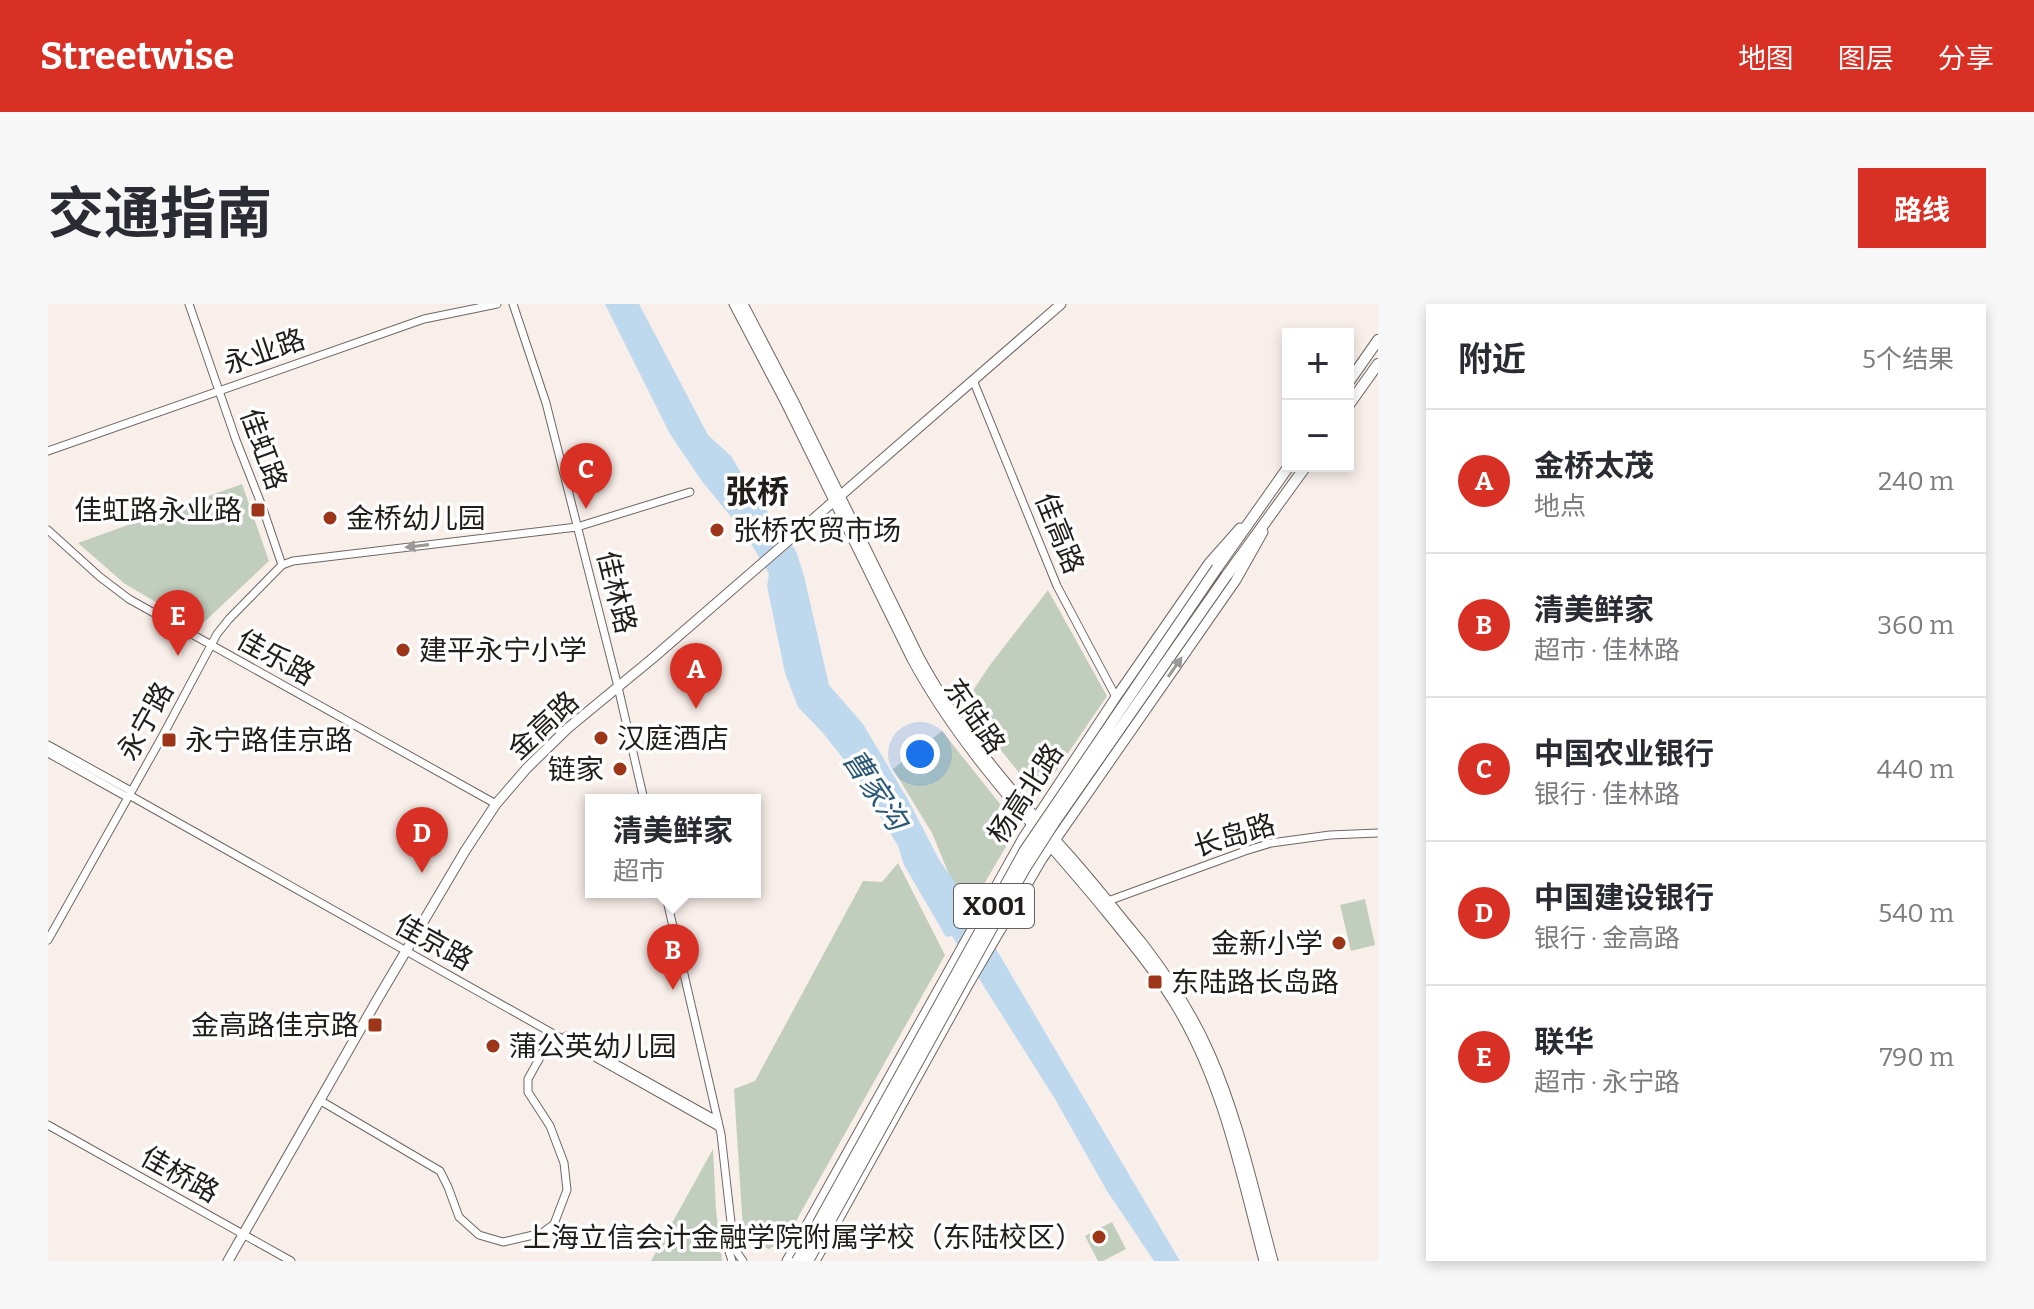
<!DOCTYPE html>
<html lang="zh">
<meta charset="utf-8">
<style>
:root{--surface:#fff;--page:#f7f7f7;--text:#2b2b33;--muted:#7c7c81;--line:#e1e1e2;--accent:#d93025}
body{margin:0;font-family:Bitter,"Noto Sans SC",serif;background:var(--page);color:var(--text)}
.controls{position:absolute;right:24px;top:24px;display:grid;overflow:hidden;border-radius:0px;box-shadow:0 4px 12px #0003}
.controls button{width:72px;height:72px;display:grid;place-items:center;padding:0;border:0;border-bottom:2px solid var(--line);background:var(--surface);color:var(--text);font:40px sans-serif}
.you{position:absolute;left:872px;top:450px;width:28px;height:28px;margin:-20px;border:6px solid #fff;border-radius:50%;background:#1a73e8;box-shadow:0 0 0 12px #1a73e833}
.badge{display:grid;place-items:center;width:52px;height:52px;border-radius:50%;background:var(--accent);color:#fff;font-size:26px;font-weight:700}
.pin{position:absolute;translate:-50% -66px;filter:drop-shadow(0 2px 4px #0008)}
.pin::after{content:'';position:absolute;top:42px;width:28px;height:24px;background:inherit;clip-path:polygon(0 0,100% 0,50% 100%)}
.popup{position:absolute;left:537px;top:490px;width:176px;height:104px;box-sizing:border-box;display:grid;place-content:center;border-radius:0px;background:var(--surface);filter:drop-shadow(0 2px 6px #0005);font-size:26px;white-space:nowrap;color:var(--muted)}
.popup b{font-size:30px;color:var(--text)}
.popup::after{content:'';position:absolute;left:50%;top:100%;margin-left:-16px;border:16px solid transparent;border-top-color:var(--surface)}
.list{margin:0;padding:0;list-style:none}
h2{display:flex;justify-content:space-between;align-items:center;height:104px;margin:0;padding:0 32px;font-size:34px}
h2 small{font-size:26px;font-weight:400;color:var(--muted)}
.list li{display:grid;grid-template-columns:52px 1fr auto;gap:24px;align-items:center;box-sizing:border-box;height:144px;padding:0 32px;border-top:2px solid var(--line)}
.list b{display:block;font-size:30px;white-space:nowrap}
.list p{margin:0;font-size:26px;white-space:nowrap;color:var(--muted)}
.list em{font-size:26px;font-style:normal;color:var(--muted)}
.map{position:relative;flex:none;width:1330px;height:957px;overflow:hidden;border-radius:0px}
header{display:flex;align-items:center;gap:48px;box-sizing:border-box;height:112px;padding:0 40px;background:var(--accent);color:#fff}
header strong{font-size:38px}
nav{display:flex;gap:44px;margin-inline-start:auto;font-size:28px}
.intro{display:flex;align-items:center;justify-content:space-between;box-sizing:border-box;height:192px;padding:0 48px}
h1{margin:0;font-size:56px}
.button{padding:20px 36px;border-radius:0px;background:var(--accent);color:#fff;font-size:28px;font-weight:700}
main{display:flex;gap:48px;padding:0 48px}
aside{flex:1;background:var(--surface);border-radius:0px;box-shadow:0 4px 12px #0003}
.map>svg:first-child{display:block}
.green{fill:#c1cdbd}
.water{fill:#bed9ed}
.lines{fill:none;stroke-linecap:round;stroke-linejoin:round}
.minor-casing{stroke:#6f6662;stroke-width:9}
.major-casing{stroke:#6f6662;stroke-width:11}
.highway-casing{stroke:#6f6662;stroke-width:12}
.minor{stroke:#fff;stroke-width:7}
.major{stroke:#fff;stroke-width:9}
.highway{stroke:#fff;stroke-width:10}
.highway-bridge-casing{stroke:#6f6662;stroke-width:12;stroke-linecap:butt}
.highway-bridge{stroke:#fff;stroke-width:10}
.oneway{fill:#9b9998}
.poi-dot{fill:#9d3619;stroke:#fefefe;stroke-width:3}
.labels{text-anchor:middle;stroke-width:7;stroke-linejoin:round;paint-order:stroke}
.shield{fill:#fefefe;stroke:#63605f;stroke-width:2}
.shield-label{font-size:26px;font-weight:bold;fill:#201d1b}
.street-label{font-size:28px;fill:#201d1b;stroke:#fefefe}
.poi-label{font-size:28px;fill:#201d1b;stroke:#fefefe;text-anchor:start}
.water-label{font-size:30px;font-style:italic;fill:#2c5977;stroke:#fefefe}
.quarter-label{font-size:32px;font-weight:bold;fill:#201d1b;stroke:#fefefe}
</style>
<header>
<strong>Streetwise</strong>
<nav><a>地图</a><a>图层</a><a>分享</a></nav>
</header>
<div class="intro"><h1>交通指南</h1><a class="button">路线</a></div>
<main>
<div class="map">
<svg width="1330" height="957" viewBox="0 0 1330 957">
<rect width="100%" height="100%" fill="#f9efea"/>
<path class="green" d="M194,180L221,257L155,319L147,321L77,280L30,239Z
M1000,286L1059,392L997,483L991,487L972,470L916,400L942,361Z
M894,427L964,515L967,527L925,599L903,575L884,529L845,465Z
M850,559L897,651L748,917L737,935L721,945L705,938L695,926L686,785L707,777L815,577L834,578Z
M1317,595L1327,641L1303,647L1292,601Z
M665,845L668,906L674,957H603Z
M1064,918L1078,945L1055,957H1050L1037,932Z"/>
<path class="water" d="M557,0H591L660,131L683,152L701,182L748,247L756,272L781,381L815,420L859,494L892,557L918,594L1132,957H1106L1059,887L1007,795L904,632L898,633L856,561L850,542L805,467L775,429L750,403L737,369L719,282L721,270L698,231L653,176L622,130Z"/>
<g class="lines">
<defs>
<path id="minor" d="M141,0L188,136L214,202L234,261
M465,0L498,99L570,383L596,496
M925,76L1009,282L1068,393
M0,147L376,15L449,0
M0,226L52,273L81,295L448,500
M0,441L83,487
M0,449L79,493
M81,491L671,823
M617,588L673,830L685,936L688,947L695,957
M1060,597L1197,547L1223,539L1282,531L1330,529
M0,636L114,433L169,330L181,315L234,261L245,257L529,223L642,188
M518,732L670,817
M273,797L392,867L400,883L411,913L431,931L455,938L494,929L506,920L519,886L516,859L502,822L480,788V775L505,730
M0,821L243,957
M681,931L679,941L684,957"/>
<path id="major" d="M686,0L738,99L864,355C913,446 985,520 1051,599C1078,632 1105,664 1127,700C1175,778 1193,870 1216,957
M695,0L745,96L870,351C910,426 964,488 1021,551C1046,579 1070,610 1095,640C1121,674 1145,711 1162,750C1191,816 1206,888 1225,957
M792,192L1013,0
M180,957L329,696L417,547L448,500L479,464L520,424L605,354L786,197
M739,957L975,534L1068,393L1161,259L1192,224
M767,957L920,681L994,555L1188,276L1215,228"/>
<path id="highway" d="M1300,79L1330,36
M1300,102L1330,60
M1169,264L1241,162
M1179,271L1258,162"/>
</defs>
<use href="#minor" class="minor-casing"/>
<use href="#major" class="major-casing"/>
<use href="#highway" class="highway-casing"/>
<use href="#minor" class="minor"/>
<use href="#major" class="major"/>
<use href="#highway" class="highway"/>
<defs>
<path id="highway-bridge" d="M749,957L977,546L1169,264
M760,957L976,566L1006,519L1179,271"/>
</defs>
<use href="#highway-bridge" class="highway-bridge-casing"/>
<use href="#highway-bridge" class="highway-bridge"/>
</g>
<defs><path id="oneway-solid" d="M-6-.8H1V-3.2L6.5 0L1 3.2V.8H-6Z" transform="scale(2)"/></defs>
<g class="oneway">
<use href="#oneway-solid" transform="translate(369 242) rotate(173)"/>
<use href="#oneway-solid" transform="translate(1127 363) rotate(-55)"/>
</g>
<g class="poi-dot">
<rect x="202" y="198" width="16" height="16" rx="4"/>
<circle cx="282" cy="214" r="8"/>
<circle cx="669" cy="226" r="8"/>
<circle cx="355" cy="346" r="8"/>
<circle cx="553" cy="434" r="8"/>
<rect x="113" y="428" width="16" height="16" rx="4"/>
<circle cx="572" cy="465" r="8"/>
<circle cx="1291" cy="639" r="8"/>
<rect x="1099" y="670" width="16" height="16" rx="4"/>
<rect x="319" y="713" width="16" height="16" rx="4"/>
<circle cx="445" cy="742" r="8"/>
<circle cx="1051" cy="933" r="8"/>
</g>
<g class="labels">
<rect class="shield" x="906" y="580" width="80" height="44" rx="6"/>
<g class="shield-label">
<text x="946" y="611">X001</text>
</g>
<g class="street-label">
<text transform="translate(216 47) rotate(-19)" y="10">永业路</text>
<text transform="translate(216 145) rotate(70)" y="10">佳虹路</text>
<text transform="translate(1012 229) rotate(68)" y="10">佳高路</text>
<text transform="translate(569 288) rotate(76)" y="10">佳林路</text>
<text transform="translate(228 353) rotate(29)" y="10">佳乐路</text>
<text transform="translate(927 412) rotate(55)" y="10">东陆路</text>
<text transform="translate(97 417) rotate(-61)" y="10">永宁路</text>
<text transform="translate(495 421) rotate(-43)" y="10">金高路</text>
<text transform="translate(977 489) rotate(-57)" y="10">杨高北路</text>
<text transform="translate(1186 531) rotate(-17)" y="10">长岛路</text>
<text transform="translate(386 638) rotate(29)" y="10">佳京路</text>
<text transform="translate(132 870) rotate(29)" y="10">佳桥路</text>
</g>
<g class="poi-label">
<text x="194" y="216" text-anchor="end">佳虹路永业路</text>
<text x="298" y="224">金桥幼儿园</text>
<text x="685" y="236">张桥农贸市场</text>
<text x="371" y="356">建平永宁小学</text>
<text x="569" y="444">汉庭酒店</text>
<text x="137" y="446">永宁路佳京路</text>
<text x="556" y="475" text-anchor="end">链家</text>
<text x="1275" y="649" text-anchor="end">金新小学</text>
<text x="1123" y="688">东陆路长岛路</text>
<text x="311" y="731" text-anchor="end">金高路佳京路</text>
<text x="461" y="752">蒲公英幼儿园</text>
<text x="1035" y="943" text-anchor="end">上海立信会计金融学院附属学校（东陆校区）</text>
</g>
<g class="water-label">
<text transform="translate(827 486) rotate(56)" y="10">曹家沟</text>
</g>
<g class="quarter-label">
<text x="709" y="199">张桥</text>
</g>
</g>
</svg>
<div class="controls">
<button>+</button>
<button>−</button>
</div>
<div class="you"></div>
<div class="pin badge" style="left:648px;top:405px">A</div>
<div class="pin badge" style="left:625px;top:686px">B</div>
<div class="popup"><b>清美鲜家</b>超市</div>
<div class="pin badge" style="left:538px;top:205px">C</div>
<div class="pin badge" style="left:374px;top:569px">D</div>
<div class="pin badge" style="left:130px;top:352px">E</div>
</div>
<aside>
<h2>附近<small>5个结果</small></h2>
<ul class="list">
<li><span class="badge">A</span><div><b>金桥太茂</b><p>地点</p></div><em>240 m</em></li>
<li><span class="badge">B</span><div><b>清美鲜家</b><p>超市 · 佳林路</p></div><em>360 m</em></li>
<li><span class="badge">C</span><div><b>中国农业银行</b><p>银行 · 佳林路</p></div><em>440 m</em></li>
<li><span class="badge">D</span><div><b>中国建设银行</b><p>银行 · 金高路</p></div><em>540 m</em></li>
<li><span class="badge">E</span><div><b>联华</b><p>超市 · 永宁路</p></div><em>790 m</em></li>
</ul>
</aside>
</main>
